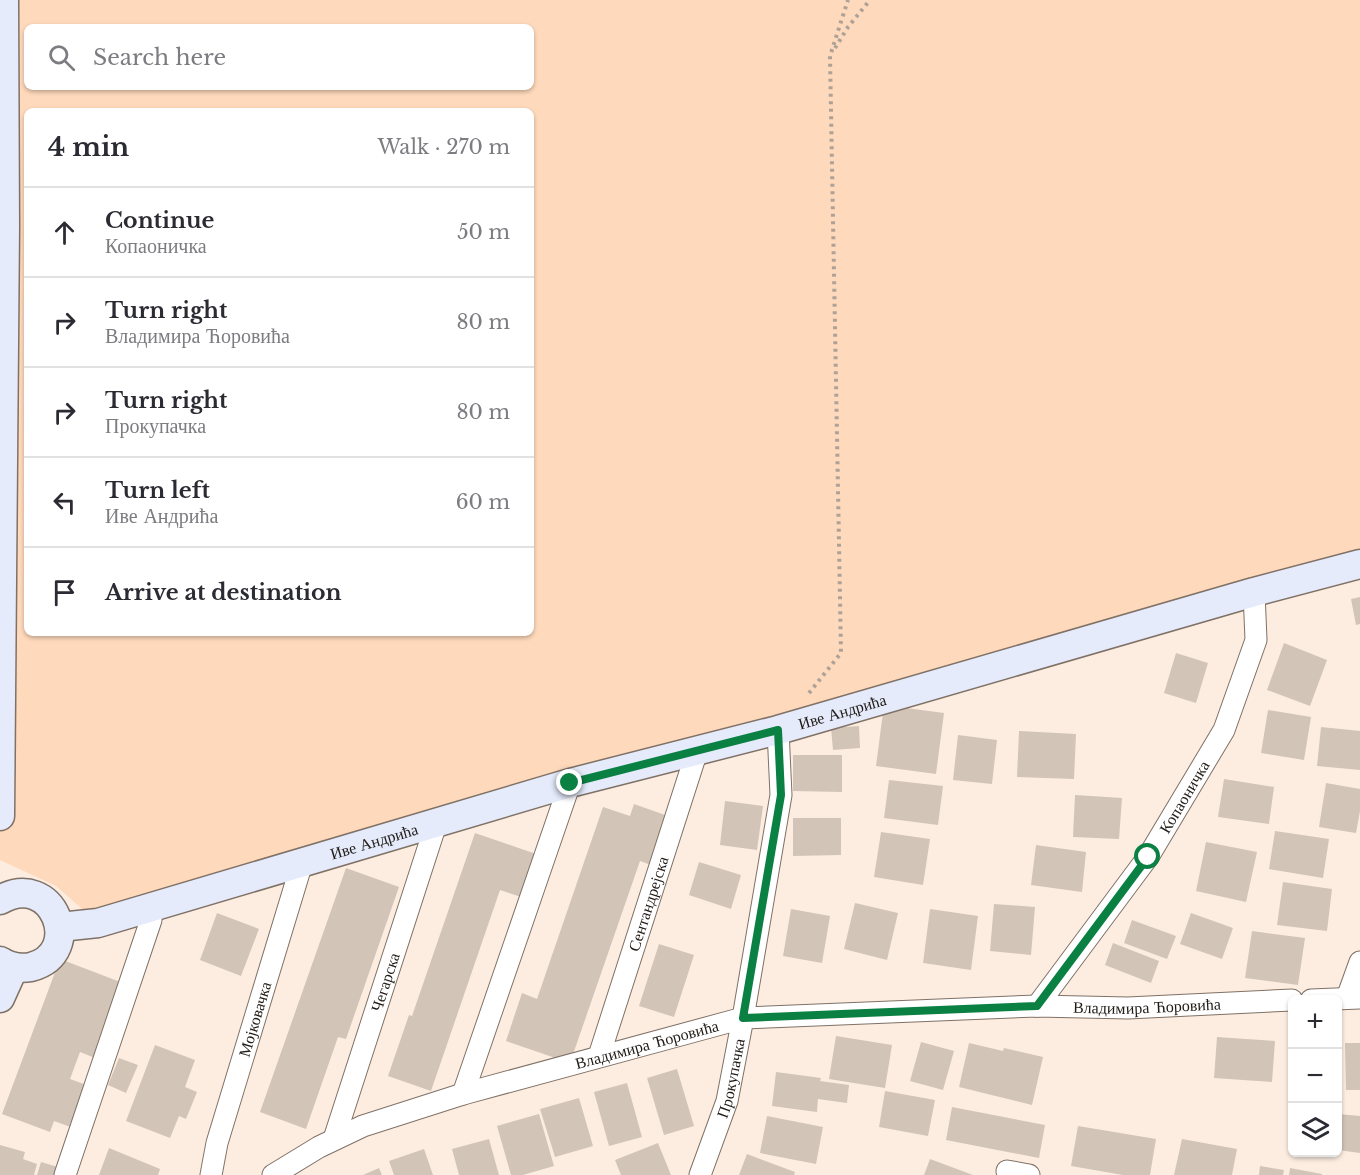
<!DOCTYPE html>
<meta charset="utf-8">
<style>
:root{--surface:#fff;--page:#f7f7f7;--text:#2b2b33;--muted:#7c7c81;--line:#e1e1e2}
body{margin:0;font-family:"Libre Baskerville",serif;background:var(--page);color:var(--text)}
.controls{position:absolute;right:18px;bottom:18px;display:grid;overflow:hidden;border-radius:9px;box-shadow:0 2px 4px #0004}
.controls button{width:54px;height:54px;display:grid;place-items:center;padding:0;border:0;border-bottom:2px solid var(--line);background:var(--surface);color:var(--text);font:30px sans-serif}
.stop{position:absolute;width:18px;height:18px;margin:-14px;border:4px solid #0b8043;border-radius:50%;background:#fff}
.stop.end{background:#0b8043;border-color:#fff;box-shadow:0 2px 6px #0008}
.list{margin:0;padding:0;list-style:none}
h2{display:flex;justify-content:space-between;align-items:center;height:78px;margin:0;padding:0 24px;font-size:26px}
h2 small{font-size:20px;font-weight:400;color:var(--muted)}
.list li{display:grid;grid-template-columns:39px 1fr auto;gap:18px;align-items:center;box-sizing:border-box;height:90px;padding:0 24px;border-top:2px solid var(--line)}
.list b{display:block;font-size:22px;white-space:nowrap}
.list p{margin:0;font-size:20px;white-space:nowrap;color:var(--muted)}
.list em{font-size:20px;font-style:normal;color:var(--muted)}
.icon{flex:none;width:33px;height:33px;fill:none;stroke:currentColor;stroke-width:2;stroke-linecap:round;stroke-linejoin:round}
.map{position:relative;flex:none;width:1360px;height:1175px;overflow:hidden}
.search{position:absolute;background:var(--surface);box-shadow:0 2px 4px #0004;left:24px;top:24px;width:510px;height:66px;display:flex;align-items:center;gap:15px;box-sizing:border-box;padding:0 21px;border-radius:9px;color:var(--muted);font-size:22px}
.panel{position:absolute;background:var(--surface);box-shadow:0 2px 4px #0004;left:24px;top:108px;width:510px;height:528px;border-radius:9px}
.map>svg:first-child{display:block}
.green{fill:#fed9bb;fill-rule:evenodd}
.building{fill:#d3c4b8}
.lines{fill:none;stroke-linecap:round;stroke-linejoin:round}
.street-casing{stroke:#7f7166;stroke-width:23}
.secondary-casing{stroke:#7f7166;stroke-width:31}
.path{stroke:#aea298;stroke-width:4;stroke-dasharray:3 4.5;stroke-linecap:butt}
.street{stroke:#fff;stroke-width:21}
.secondary{stroke:#e5ebfb;stroke-width:28}
.route{stroke:#0b8043;stroke-width:8}
.labels{text-anchor:middle;stroke-width:5;stroke-linejoin:round;paint-order:stroke}
.street-label{font-size:16px;fill:#201b16;stroke:#fdede1}
</style>
<div class="map">
<svg width="1360" height="1175" viewBox="0 0 1360 1175">
<rect width="100%" height="100%" fill="#fdede1"/>
<path class="green" d="M0,0H1360V564L98,923L56,886L0,860ZM27,27H531V87H27ZM27,111H531V633H27Z"/>
<path class="building" d="M1360,597V624L1356,625L1351,599Z
M1284,643L1327,660L1310,706L1267,690Z
M1176,653L1208,663L1196,703L1164,693Z
M884,705L944,713L936,774L876,766Z
M1268,710L1311,717L1304,760L1261,753Z
M859,726L860,748L833,750L831,728Z
M1321,727L1360,731V770L1317,766Z
M1019,731L1076,734L1074,779L1017,777Z
M958,735L997,740L992,784L953,780Z
M793,755H842V792L793,791Z
M1224,779L1274,787L1269,824L1218,817Z
M889,780L943,786L938,825L884,818Z
M1326,783L1360,789V811L1356,833L1319,827Z
M1075,795L1122,798L1119,839L1073,837Z
M725,801L763,806L757,850L720,845Z
M634,804L668,816L651,865L640,861L570,1063L506,1041L522,993L537,999L603,807L630,816Z
M793,818H841V855L793,856Z
M1275,831L1329,839L1323,878L1269,869Z
M881,832L930,839L923,885L874,877Z
M475,833L536,854L521,897L500,890L431,1091L388,1076L409,1015L412,1016Z
M1206,842L1257,852L1246,902L1196,891Z
M1036,845L1086,852L1082,892L1031,885Z
M699,862L741,875L731,909L689,895Z
M346,868L399,887L346,1039L338,1037L306,1129L260,1112Z
M1283,882L1332,889L1327,931L1277,925Z
M855,903L898,913L887,960L844,949Z
M994,904L1035,907L1031,955L990,951Z
M791,909L830,916L822,963L783,956Z
M930,909L978,916L971,970L923,963Z
M217,913L259,929L241,976L200,960Z
M1191,913L1233,928L1222,959L1180,944Z
M1132,920L1176,936L1167,959L1124,943Z
M1252,931L1305,938L1298,985L1245,978Z
M1113,943L1159,961L1151,983L1105,965Z
M659,944L694,955L674,1017L639,1006Z
M60,959L123,983L95,1058L80,1052L70,1079L92,1087L76,1129L54,1121L50,1132L2,1114Z
M836,1036L892,1045L885,1088L829,1079Z
M1217,1037L1275,1041L1272,1082L1214,1078Z
M921,1042L954,1051L943,1090L910,1081Z
M969,1043L1003,1051L1004,1048L1043,1057L1032,1105L959,1087Z
M1345,1043H1360V1090H1346Z
M155,1045L195,1060L185,1087L197,1092L186,1119L179,1116L170,1138L126,1121Z
M119,1058L138,1065L126,1093L108,1085Z
M677,1069L694,1126L664,1135L647,1078Z
M776,1072L821,1078L820,1081L849,1085L847,1103L818,1099L817,1112L772,1106Z
M627,1083L642,1137L609,1146L594,1092Z
M885,1091L935,1100L928,1136L879,1127Z
M579,1098L593,1146L555,1157L540,1109Z
M952,1107L1045,1125L1039,1158L946,1140Z
M539,1114L554,1166L523,1175H511L497,1126Z
M1338,1114L1360,1116V1153L1338,1150Z
M767,1116L823,1127L816,1164L760,1153Z
M1078,1126L1156,1139L1150,1175H1123L1071,1166Z
M489,1139L499,1175H459L452,1149Z
M1182,1139L1237,1149L1232,1175H1174Z
M658,1143L671,1175H621L615,1160Z
M0,1145L25,1152L23,1159L37,1164L34,1175H0Z
M109,1148L160,1169L158,1175H99Z
M424,1149L433,1175H394L389,1161Z
M747,1154L795,1172L794,1175H739Z
M930,1159L973,1175H924Z
M41,1162L58,1167L55,1175H37Z
M1260,1166L1284,1170L1283,1175H1259Z
M379,1168L382,1175H363Z
M1290,1168L1322,1174V1175H1289Z"/>
<g class="lines">
<defs>
<g id="street">
<path d="M1347,998L1360,962"/>
<path d="M1311,1000L1360,998"/>
<path id="s1" d="M1037,1006L1148,857L1224,730L1256,640L1254,592"/>
<path id="s2" d="M599,1056L697,751"/>
<path d="M463,1094L570,783"/>
<path id="s3" d="M334,1139L436,824"/>
<path d="M1007,1171L1029,1175"/>
<path d="M65,1175L151,920V907"/>
<path id="s4" d="M211,1175L217,1143L302,863"/>
<path id="s5" d="M273,1175L319,1147L363,1126L463,1094L743,1018L1037,1006L1128,1008L1292,1000"/>
<path id="s6" d="M700,1175L727,1101L743,1018L781,795L778,730"/>
</g>
<g id="secondary">
<path d="M0,816L5,225L4,0"/>
<path d="M0,900C53,869 86,953 31,967C20,969 9,967 0,961"/>
<path id="s7" d="M60,927L98,923L570,783L778,730L1254,592L1360,564"/>
<path d="M0,998L14,967"/>
</g>
</defs>
<use href="#street" class="street-casing"/>
<use href="#secondary" class="secondary-casing"/>
<path class="path" d="M835,48L848,27L870,0
M809,693L841,653L830,56L848,0"/>
<use href="#street" class="street"/>
<use href="#secondary" class="secondary"/>
</g>
<g class="lines">
<path class="route" d="M570,783L778,730L781,795L743,1018L1037,1006L1148,857"/>
</g>
<g class="labels">
<g class="street-label">
<text dy="6" stroke="none"><textPath href="#s7" startOffset="812">Иве Андрића</textPath></text>
<text dy="6" stroke="none"><textPath href="#s1" startOffset="256">Копаоничка</textPath></text>
<text dy="6" stroke="none"><textPath href="#s7" startOffset="326">Иве Андрића</textPath></text>
<text dy="6" stroke="none"><textPath href="#s2" startOffset="160">Сентандрејска</textPath></text>
<text dy="6" stroke="none"><textPath href="#s3" startOffset="165">Чегарска</textPath></text>
<text dy="6" stroke="none"><textPath href="#s5" startOffset="902">Владимира Ћоровића</textPath></text>
<text dy="6" stroke="none"><textPath href="#s4" startOffset="162">Мојковачка</textPath></text>
<text dy="6" stroke="none"><textPath href="#s5" startOffset="398">Владимира Ћоровића</textPath></text>
<text dy="6" stroke="none"><textPath href="#s6" startOffset="102">Прокупачка</textPath></text>
</g>
</g>
</svg>
<div class="controls">
<button>+</button>
<button>−</button>
<button><svg class="icon" aria-label="layers" viewBox="0 0 24 24"><path d="M12 4l9 5-9 5-9-5zM3 14l9 5 9-5"/></svg></button>
</div>
<div class="stop" style="left:1148px;top:857px"></div>
<div class="stop end" style="left:570px;top:783px"></div>
<div class="search"><svg class="icon" aria-label="search" viewBox="0 0 24 24"><circle cx="10" cy="10" r="6"/><path d="M15 15l6 6"/></svg>Search here</div>
<section class="panel">
<h2>4 min<small>Walk · 270 m</small></h2>
<ul class="list">
<li><svg class="icon" aria-label="ahead" viewBox="0 0 24 24"><path d="M12 20V5M6 11l6-6 6 6"/></svg><div><b>Continue</b><p>Копаоничка</p></div><em>50 m</em></li>
<li><svg class="icon" aria-label="right" viewBox="0 0 24 24"><path d="M7 20v-9h11M14 6l5 5-5 5"/></svg><div><b>Turn right</b><p>Владимира Ћоровића</p></div><em>80 m</em></li>
<li><svg class="icon" aria-label="right" viewBox="0 0 24 24"><path d="M7 20v-9h11M14 6l5 5-5 5"/></svg><div><b>Turn right</b><p>Прокупачка</p></div><em>80 m</em></li>
<li><svg class="icon" aria-label="left" viewBox="0 0 24 24"><path d="M17 20v-9H6M10 6l-5 5 5 5"/></svg><div><b>Turn left</b><p>Иве Андрића</p></div><em>60 m</em></li>
<li><svg class="icon" aria-label="arrive" viewBox="0 0 24 24"><path d="M6 21V4h12l-3 4 3 4H6"/></svg><div><b>Arrive at destination</b></div></li>
</ul>
</section>
</div>
